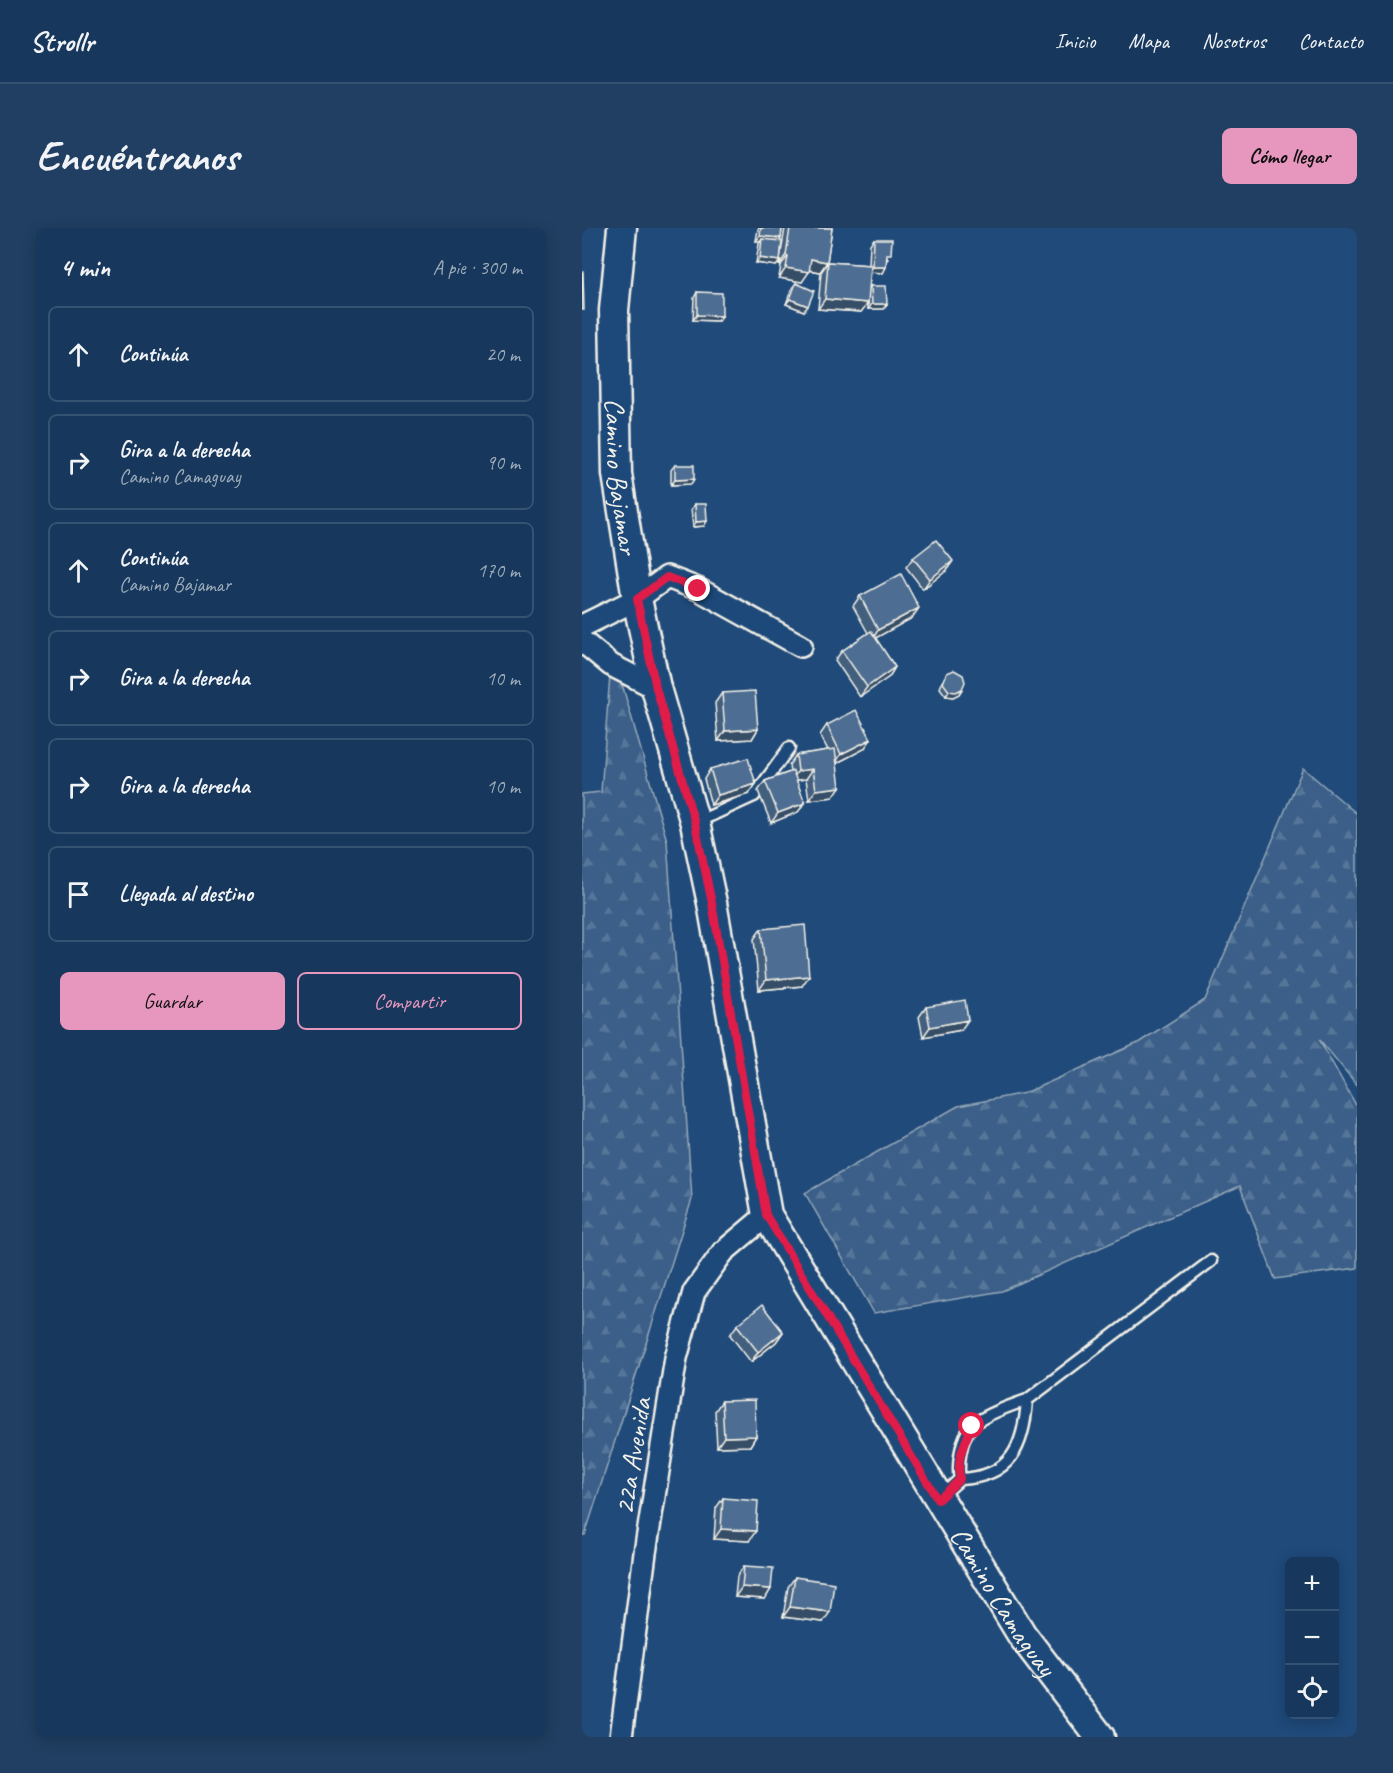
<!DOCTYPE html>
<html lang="es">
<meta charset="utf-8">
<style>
:root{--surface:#17385c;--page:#203f62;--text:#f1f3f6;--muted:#9eacbb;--line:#365272;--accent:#e797bd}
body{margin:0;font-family:Caveat,sans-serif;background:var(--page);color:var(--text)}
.controls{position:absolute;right:18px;bottom:18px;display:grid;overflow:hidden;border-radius:9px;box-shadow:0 3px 15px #0003}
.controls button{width:54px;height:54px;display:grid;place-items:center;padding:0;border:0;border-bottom:2px solid var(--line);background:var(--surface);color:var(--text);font:30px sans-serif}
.stop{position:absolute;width:18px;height:18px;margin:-14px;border:4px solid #e11d48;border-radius:50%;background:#fff}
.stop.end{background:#e11d48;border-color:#fff;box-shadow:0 2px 6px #0008}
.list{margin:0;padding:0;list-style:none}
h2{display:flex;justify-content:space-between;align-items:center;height:78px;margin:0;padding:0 24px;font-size:26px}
h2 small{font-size:20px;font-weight:400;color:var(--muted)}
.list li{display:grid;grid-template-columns:39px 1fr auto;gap:18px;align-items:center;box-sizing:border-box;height:96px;margin:0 12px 12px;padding:0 12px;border:2px solid var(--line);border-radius:9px}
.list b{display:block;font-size:22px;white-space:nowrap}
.list p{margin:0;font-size:20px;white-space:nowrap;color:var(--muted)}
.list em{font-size:20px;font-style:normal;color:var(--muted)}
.actions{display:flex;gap:12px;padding:18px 24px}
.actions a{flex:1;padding:14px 0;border:2px solid var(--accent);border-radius:9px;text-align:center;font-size:21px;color:var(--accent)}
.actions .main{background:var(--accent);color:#111}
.icon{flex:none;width:33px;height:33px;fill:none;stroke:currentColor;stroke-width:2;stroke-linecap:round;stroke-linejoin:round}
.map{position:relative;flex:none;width:775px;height:1509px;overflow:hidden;border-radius:9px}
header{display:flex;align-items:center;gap:36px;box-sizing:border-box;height:84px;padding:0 30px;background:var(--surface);border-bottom:2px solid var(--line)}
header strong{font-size:28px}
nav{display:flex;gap:33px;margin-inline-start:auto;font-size:21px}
.intro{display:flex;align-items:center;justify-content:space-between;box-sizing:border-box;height:144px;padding:0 36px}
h1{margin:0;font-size:42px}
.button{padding:15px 27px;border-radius:9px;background:var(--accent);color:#111;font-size:21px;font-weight:700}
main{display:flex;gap:36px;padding:0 36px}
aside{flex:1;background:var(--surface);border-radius:9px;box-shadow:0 3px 15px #0003}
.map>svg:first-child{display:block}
.forest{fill:url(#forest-firs);stroke:#97a8b8;stroke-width:1.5}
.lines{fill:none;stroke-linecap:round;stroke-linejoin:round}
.lane-casing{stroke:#f4f1e8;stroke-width:15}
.street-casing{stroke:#f4f1e8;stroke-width:26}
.secondary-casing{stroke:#f4f1e8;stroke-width:33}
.lane{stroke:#1f4a7a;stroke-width:10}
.street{stroke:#1f4a7a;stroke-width:21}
.secondary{stroke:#1f4a7a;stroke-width:28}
.wall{fill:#425f7e;stroke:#f4f1e8;stroke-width:1.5}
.shaded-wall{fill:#364d66;stroke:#f4f1e8;stroke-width:1.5}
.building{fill:#4d6e92;stroke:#f4f1e8;stroke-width:1.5}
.route{stroke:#e11d48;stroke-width:8}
.labels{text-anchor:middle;stroke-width:5;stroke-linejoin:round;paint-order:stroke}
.street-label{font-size:28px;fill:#f4f1e8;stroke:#1f4a7a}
</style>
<header>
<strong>Strollr</strong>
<nav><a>Inicio</a><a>Mapa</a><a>Nosotros</a><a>Contacto</a></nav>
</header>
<div class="intro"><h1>Encuéntranos</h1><a class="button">Cómo llegar</a></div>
<main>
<aside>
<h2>4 min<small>A pie · 300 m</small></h2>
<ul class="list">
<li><svg class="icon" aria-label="ahead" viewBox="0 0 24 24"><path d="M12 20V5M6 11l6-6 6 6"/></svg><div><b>Continúa</b></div><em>20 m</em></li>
<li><svg class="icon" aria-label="right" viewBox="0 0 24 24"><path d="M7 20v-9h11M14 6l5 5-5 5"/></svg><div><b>Gira a la derecha</b><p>Camino Camaguay</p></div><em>90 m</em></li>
<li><svg class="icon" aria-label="ahead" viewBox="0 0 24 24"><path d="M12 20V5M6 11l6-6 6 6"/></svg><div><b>Continúa</b><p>Camino Bajamar</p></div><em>170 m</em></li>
<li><svg class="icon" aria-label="right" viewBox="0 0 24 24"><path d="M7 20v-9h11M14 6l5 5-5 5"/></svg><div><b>Gira a la derecha</b></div><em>10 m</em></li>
<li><svg class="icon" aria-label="right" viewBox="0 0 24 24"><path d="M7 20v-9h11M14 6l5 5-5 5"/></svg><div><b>Gira a la derecha</b></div><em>10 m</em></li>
<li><svg class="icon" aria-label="arrive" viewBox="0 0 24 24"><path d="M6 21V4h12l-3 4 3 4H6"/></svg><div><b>Llegada al destino</b></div></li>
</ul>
<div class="actions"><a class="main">Guardar</a><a>Compartir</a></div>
</aside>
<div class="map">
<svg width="775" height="1509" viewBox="0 0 775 1509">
<defs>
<pattern id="forest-firs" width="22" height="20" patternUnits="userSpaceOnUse" patternTransform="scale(1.5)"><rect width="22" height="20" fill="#3a5f88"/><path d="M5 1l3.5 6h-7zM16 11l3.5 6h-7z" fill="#577699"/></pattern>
</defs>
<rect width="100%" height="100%" fill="#1f4a7a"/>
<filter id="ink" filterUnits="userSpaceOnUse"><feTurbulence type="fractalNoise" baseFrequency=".0167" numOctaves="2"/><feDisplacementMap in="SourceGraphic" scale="12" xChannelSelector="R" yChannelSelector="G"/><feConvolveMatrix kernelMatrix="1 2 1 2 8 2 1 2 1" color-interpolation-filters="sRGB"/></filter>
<g filter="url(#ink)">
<path class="forest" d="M30,421L85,613L110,971L3,1307H0V566L19,564Z
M721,540L775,586V857L737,811L775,879V1040L693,1051L658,958L420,1063L292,1085L223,965L376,878L443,865L556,815L623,772Z"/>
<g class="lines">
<defs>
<path id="lane" d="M113,595L172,568L207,520
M378,1251C429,1249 442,1219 445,1172
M358,1269L378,1251C375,1237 379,1209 390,1198C401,1187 430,1177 445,1172L629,1033"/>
<path id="street" d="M0,398L55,371L85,349L116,361L219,418
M0,413L29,437L74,460
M39,1509L63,1325L94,1130L112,1064L141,1024L185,987"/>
<g id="secondary">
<path id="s1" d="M40,0L32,82L35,246L55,371L74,460L113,595L130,675L185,987L440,1407L518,1509"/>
</g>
</defs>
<use href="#lane" class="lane-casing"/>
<use href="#street" class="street-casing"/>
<use href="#secondary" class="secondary-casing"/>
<use href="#lane" class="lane"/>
<use href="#street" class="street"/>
<use href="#secondary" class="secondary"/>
</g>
<path class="wall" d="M177,0H200L199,10L197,13L194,38L174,35L177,16L178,14L174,13L176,1Z
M203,0H250L245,34L238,44L227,42L220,54L197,50L199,37H197Z
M292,11L306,31H305L304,39L301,45L289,44L287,61L289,58L305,76L301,81H286V74L279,84L236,81L239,44L246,34L287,37L288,16Z
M214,55L222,83L204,76L210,60Z
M115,64L140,88L136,93L111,92L112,70Z
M93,237L109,256L89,257V242Z
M113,276L122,298L111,299L109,281Z
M331,330L364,343L341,361L324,339Z
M278,368L330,390L293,410L313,439L307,449L278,469L253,432L260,423L286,405L271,378Z
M365,445L380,461L377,466L371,469L364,468L358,460L362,450Z
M140,465L176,501L170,511L136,513L133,475Z
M245,497L289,511L282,521L255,535L251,569L227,572L224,551L214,552L223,575L216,584L189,595L176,563L183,553L208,544L207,537L214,527L246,522L238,507Z
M128,541L167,566L129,577L122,551Z
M179,701L220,758L177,762L172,711Z
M344,779L379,802L341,809L337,789Z
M155,1097L201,1104L194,1114L169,1134L148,1107Z
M140,1173L174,1208L168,1218L135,1219L133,1183Z
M141,1270L167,1313L132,1311L134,1280Z
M162,1338L189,1361L183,1371L153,1369L155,1348Z
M213,1349L241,1394L201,1389L206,1359Z"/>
<path class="shaded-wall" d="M178,8L199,10L196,15L180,11L178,14L174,13Z
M204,27L206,28L199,37H197Z
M178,30L198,33L194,38L174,35Z
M229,31L245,34L238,44L222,41Z
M291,39H304L301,45L287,44Z
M204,40L227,44L220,54L197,50Z
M208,71L226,78L222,83L204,76Z
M243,71L286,75L279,84L236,81Z
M290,76H305L301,81H286Z
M115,87L140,88L136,93L111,92Z
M112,251L109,256L89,257L93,252Z
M125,293L122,298L111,299L114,294Z
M371,333L364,343L341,361L348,351Z
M337,380L330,390L290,412L296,402Z
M313,439L307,449L278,469L285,459Z
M380,461L377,466L371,469L364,468L367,463Z
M176,501L170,511L136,513L143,503Z
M289,511L282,521L253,536L259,526Z
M231,541L224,551L209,553L216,543Z
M174,556L167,566L129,577L136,567Z
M258,559L251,569L227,572L234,562Z
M223,575L216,584L189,595L196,585Z
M227,748L220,758L177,762L184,752Z
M386,792L379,802L341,809L348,799Z
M201,1104L194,1114L169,1134L176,1124Z
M174,1208L168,1218L135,1219L142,1209Z
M139,1301L174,1303L167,1313L132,1311Z
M160,1359L189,1361L183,1371L153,1369Z
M208,1379L248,1384L241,1394L201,1389Z"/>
<path class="building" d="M179,0H200L199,10L178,8Z
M208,0H250L245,34L229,31L227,44L204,40L206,28L204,27Z
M180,11L200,13L198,33L178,30Z
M292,11H310L309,26H305L304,39H291Z
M246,34L289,37L286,75L243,71Z
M0,44H1L2,82H0Z
M214,55L232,63L226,78L208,71Z
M289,58H304L305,76H290Z
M115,64L140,65V88L115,87Z
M93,237H112V251L93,252Z
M113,276H124L125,293L114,294Z
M354,312L371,333L348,351L331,330Z
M319,346L337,380L296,402L278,368Z
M289,403L313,439L285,459L260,423Z
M372,442L381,447L383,454L380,461L374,464L367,463L361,455L365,445Z
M173,463L176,501L143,503L140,465Z
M274,482L289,511L259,526L245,497Z
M253,521L258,559L234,562L231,541L216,543L214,527Z
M166,530L174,556L136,567L128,541Z
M211,543L223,575L196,585L183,553Z
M223,697L227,748L184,752L179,701Z
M383,772L386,792L348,799L344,779Z
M180,1077L201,1104L176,1124L155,1097Z
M173,1172L174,1208L142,1209L140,1173Z
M141,1270L176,1273L174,1303L139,1301Z
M162,1338L191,1340L189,1361L160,1359Z
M213,1349L252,1355L248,1384L208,1379Z"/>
</g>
<g class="lines" filter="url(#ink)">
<path class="route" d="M116,361L85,349L55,371L74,460L113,596L130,675L184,987L356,1272L378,1251C374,1232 382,1216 390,1198"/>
</g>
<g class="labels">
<g class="street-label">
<text dy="10" stroke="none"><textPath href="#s1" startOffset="249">Camino Bajamar</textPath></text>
<text transform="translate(50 1228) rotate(-81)" y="10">22a Avenida</text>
<text dy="10" stroke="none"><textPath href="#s1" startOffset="1456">Camino Camaguay</textPath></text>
</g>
</g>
</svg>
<div class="controls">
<button>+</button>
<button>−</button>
<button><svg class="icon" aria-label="locate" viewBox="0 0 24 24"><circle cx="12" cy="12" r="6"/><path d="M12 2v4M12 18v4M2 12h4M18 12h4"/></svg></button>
</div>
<div class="stop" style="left:390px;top:1198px"></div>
<div class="stop end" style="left:116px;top:361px"></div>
</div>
</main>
